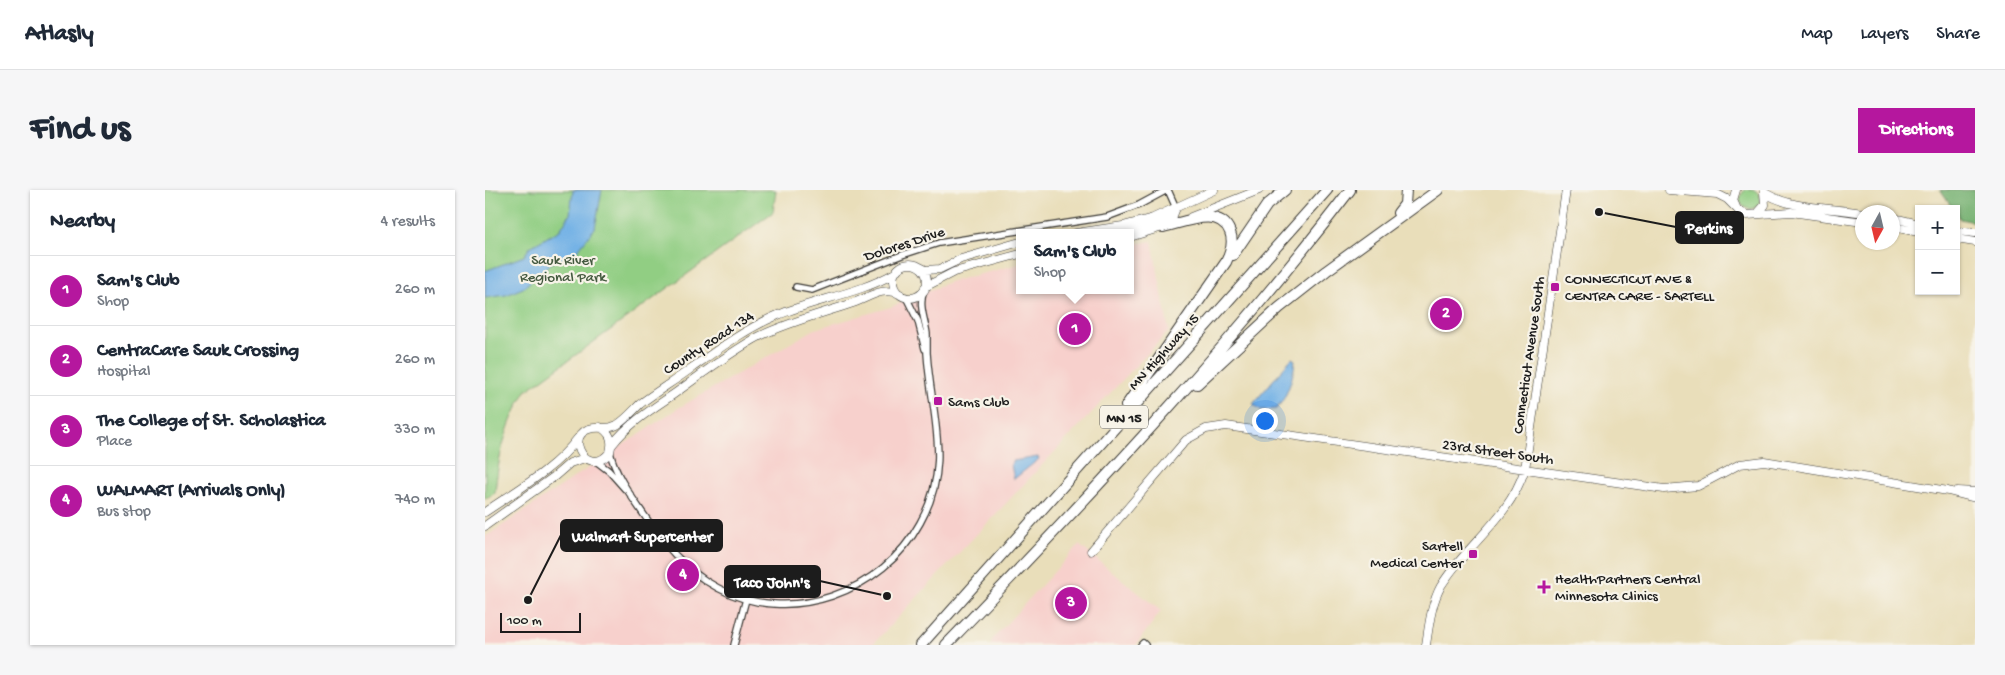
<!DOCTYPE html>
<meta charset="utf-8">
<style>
:root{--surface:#fff;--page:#f6f6f7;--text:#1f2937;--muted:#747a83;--line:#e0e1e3;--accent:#b5179e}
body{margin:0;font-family:"Gochi Hand",sans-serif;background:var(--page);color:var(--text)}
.controls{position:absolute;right:15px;top:15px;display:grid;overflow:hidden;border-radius:0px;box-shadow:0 1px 4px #0004}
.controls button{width:45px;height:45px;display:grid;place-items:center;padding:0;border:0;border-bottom:1px solid var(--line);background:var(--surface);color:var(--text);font:25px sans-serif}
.compass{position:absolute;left:1370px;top:15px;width:45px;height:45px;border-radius:50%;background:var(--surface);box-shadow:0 1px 4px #0004;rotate:188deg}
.scale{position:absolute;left:15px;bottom:12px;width:81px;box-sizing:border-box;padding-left:5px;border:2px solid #1c1c1c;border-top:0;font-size:14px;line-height:18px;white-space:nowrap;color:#1c1c1c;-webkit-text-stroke:4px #f7f3e8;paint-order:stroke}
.you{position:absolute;left:779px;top:230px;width:18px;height:18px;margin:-12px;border:4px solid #fff;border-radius:50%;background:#1a73e8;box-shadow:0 0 0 8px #1a73e833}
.badge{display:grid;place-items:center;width:32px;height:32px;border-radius:50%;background:var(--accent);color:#fff;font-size:16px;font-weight:700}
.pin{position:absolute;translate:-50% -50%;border:2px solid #fff;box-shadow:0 1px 5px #0006}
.popup{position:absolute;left:531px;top:39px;width:118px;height:65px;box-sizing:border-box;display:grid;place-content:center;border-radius:0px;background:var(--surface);filter:drop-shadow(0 1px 4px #0005);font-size:16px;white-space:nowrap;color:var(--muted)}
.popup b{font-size:19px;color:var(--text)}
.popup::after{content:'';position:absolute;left:50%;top:100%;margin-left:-10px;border:10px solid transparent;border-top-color:var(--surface)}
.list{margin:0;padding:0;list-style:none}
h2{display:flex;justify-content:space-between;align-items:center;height:65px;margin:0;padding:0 20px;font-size:21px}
h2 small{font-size:16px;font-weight:400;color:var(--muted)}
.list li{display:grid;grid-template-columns:32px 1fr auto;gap:15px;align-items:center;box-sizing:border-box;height:70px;padding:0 20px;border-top:1px solid var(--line)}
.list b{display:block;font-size:19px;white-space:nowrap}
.list p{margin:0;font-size:16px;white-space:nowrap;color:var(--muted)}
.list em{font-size:16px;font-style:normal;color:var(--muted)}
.map{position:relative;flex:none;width:1490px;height:455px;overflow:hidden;border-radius:0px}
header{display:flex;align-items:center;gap:30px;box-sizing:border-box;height:70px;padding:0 25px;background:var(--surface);border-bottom:1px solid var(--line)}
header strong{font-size:24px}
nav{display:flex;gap:28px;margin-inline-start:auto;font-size:18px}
.intro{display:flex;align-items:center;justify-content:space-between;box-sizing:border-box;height:120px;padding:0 30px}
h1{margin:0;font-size:35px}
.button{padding:12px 22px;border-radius:0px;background:var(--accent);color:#fff;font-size:18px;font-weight:700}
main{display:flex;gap:30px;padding:0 30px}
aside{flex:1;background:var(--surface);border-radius:0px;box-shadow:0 1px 4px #0004}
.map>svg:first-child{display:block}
.built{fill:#f7d0cc}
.green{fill:#91ce83;stroke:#567550}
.forest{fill:#74b171;stroke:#486646}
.water{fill:#74b2e6;stroke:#486781}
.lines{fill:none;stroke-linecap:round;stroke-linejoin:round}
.street-casing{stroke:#3b3934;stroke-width:8}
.secondary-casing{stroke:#3b3934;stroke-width:9}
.highway-casing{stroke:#3b3934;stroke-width:12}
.street{stroke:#fff;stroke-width:5.5}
.secondary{stroke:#fff;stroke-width:8}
.highway{stroke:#fff;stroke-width:10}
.poi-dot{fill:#b5179e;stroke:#f7f3e8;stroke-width:2}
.labels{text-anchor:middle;stroke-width:4.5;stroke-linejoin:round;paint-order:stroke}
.shield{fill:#f7f3e8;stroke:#5e5c59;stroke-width:1}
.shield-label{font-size:14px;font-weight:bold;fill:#1c1c1c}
.street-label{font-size:15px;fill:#1c1c1c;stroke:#f7f3e8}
.park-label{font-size:15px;fill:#455a40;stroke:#f7f3e8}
.poi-label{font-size:15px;fill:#1c1c1c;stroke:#f7f3e8;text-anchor:start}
.leader{fill:none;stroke:#1c1c1c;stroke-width:2}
.callout-dot{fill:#1c1c1c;stroke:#f7f3e8;stroke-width:2}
.callout{fill:#1c1c1c;stroke:#1c1c1c;stroke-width:2}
.callout-label{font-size:16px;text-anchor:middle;font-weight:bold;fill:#fff}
</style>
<header>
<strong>Atlasly</strong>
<nav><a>Map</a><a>Layers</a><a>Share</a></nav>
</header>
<div class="intro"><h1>Find us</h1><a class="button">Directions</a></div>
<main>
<aside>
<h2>Nearby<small>4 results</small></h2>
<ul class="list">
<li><span class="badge">1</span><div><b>Sam's Club</b><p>Shop</p></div><em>260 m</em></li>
<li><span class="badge">2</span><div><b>CentraCare Sauk Crossing</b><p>Hospital</p></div><em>260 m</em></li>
<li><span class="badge">3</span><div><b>The College of St. Scholastica</b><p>Place</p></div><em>330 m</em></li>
<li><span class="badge">4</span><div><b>WALMART (Arrivals Only)</b><p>Bus stop</p></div><em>740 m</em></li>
</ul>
</aside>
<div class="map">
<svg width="1490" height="455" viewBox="0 0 1490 455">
<rect width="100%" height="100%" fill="#f7f3e8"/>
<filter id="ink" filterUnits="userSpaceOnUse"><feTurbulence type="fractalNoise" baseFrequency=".02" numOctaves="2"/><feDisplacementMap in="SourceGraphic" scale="10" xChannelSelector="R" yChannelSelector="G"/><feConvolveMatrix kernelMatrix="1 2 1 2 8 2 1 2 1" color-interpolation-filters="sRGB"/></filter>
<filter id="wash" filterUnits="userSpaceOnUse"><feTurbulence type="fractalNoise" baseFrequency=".0096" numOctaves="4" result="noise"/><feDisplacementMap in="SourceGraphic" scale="20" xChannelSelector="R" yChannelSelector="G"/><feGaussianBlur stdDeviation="1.12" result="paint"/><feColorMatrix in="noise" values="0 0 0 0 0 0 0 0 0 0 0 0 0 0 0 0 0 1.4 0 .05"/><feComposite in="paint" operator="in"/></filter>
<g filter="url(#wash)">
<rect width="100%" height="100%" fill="#e9deba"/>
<path class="built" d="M667,51L684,141L387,455H0V347L190,220L330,139L406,117L464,92L535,74V100H645V55Z
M594,355L676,421L651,455H506L507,450L534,420Z"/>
<path class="green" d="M1255 9a10 10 0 1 1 20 0a10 10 0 1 1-20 0Z
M0,0H291L288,22L41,201C22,232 13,266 10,303L0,309Z"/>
<path class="forest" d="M1455,0H1490V32L1475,29L1471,19H1468Z"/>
<path class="water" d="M88,0H117L110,38L89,65L66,73L38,98L21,105L0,108V81L39,66L45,57L75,40L85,24Z
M807,168L810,170C809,186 802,208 791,219L776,220L768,214Z
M553,267L554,269L529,289L526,275L528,271Z"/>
</g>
<g filter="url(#ink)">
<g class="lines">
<defs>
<path id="street" d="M683,0L691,18
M311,97L327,100L417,65L454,53L622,27L654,15L682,0
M421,107L433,131L440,159
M125,262C130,284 144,303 157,322C178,353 199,380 233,398C305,437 398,402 435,333C468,274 446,225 442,163C442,157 442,150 442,144C440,129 433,115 439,100
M111,271L124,281L140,299
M249,455L261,409
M656,455L658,453L660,455"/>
<path id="secondary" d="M1184,0L1232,4L1242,9L1254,21L1262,25L1306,22L1378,32
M1280,3C1308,20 1346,17 1378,23
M1251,17L1248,10L1251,0
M1272,24L1280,15L1279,2
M706,27L774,0
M1408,28L1434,34
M1408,37L1434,42
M1471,41L1490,43
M591,43L638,36L668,28L729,0
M636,43L687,28L691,18
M645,47L681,36
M1471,49L1490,52
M408 91a17 17 0 1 1 34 0a17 17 0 1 1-34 0Z
M433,76L441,80L455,79L476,69L535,52
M440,97L469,82L535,64
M115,237C126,243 128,251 125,262C101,293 71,234 118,238C122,238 128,237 132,235C140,230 148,221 155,214C172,201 191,190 208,177C235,158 262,138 293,125C331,109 374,104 410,83
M127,255C144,233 167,219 189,204C217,184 245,162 275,146C304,132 335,124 365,114C384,108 396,96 415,104
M1472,301L1490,302
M0,322C32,300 70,279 93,248
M0,336L70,286L85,273L100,268
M606,361L701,250L721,239L741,236L1179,299L1213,296L1255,274L1279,271L1463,301L1490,308
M941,455C944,436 946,414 956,396C983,352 1023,331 1040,279L1081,0"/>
<path id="highway" d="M913,23L920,14L921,0
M748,65L782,15L800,0
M712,194L794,118L841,81L953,0
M641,216L741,72C746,62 749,52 745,42C735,15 698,33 678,37
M436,455L842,0
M461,455C602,309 742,161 865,0"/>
</defs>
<use href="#street" class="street-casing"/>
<use href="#secondary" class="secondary-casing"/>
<use href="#highway" class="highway-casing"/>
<use href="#street" class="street"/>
<use href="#secondary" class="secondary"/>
<use href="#highway" class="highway"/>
</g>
</g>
<g class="poi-dot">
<rect x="1065" y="92" width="10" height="10" rx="2.5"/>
<rect x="448" y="206" width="10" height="10" rx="2.5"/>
<rect x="983" y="359" width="10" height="10" rx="2.5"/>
<path d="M1056.5 389.5h5v5h5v5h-5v5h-5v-5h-5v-5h5z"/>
</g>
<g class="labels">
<rect class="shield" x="615" y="215.5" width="48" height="23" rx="4"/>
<g class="shield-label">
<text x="639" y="232">MN 15</text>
</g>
<g class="street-label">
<text transform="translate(419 53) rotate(-18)" y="5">Dolores Drive</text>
<text transform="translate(223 152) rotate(-33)" y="5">County Road 134</text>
<text transform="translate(678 161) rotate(-48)" y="5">MN Highway 15</text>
<text transform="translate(1043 165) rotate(-82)" y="5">Connecticut Avenue South</text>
<text transform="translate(1013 261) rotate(8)" y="5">23rd Street South</text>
</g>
<g class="park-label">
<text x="78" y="74">Sauk River<tspan x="78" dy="17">Regional Park</tspan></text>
</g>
<g class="poi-label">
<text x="1080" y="93">CONNECTICUT AVE &amp;<tspan x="1080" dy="17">CENTRA CARE - SARTELL</tspan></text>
<text x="463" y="216">Sams Club</text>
<text x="978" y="360" text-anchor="end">Sartell<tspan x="978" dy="17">Medical Center</tspan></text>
<text x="1070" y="393">HealthPartners Central<tspan x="1070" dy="17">Minnesota Clinics</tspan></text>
</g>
</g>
<path class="leader" d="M1114 22L1191 37M43 410L76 345M402 406L335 391"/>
<g class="callout-dot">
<circle cx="1114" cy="22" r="5"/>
<circle cx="43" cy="410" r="5"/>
<circle cx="402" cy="406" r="5"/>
</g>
<g class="callout">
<rect x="1191" y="22" width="67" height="31" rx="5"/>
<rect x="76" y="330" width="161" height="31" rx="5"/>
<rect x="240" y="376" width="95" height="31" rx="5"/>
</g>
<g class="callout-label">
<text x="1224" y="43">Perkins</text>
<text x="157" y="351">Walmart Supercenter</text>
<text x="287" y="397">Taco John's</text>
</g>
</svg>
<div class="controls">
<button>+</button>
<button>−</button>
</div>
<svg class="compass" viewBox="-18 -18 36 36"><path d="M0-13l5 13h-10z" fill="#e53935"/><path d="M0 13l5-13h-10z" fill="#747a83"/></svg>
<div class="scale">100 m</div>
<div class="you"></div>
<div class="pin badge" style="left:590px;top:139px">1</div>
<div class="popup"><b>Sam's Club</b>Shop</div>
<div class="pin badge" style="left:961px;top:124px">2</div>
<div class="pin badge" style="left:586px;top:413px">3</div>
<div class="pin badge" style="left:198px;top:385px">4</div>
</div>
</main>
